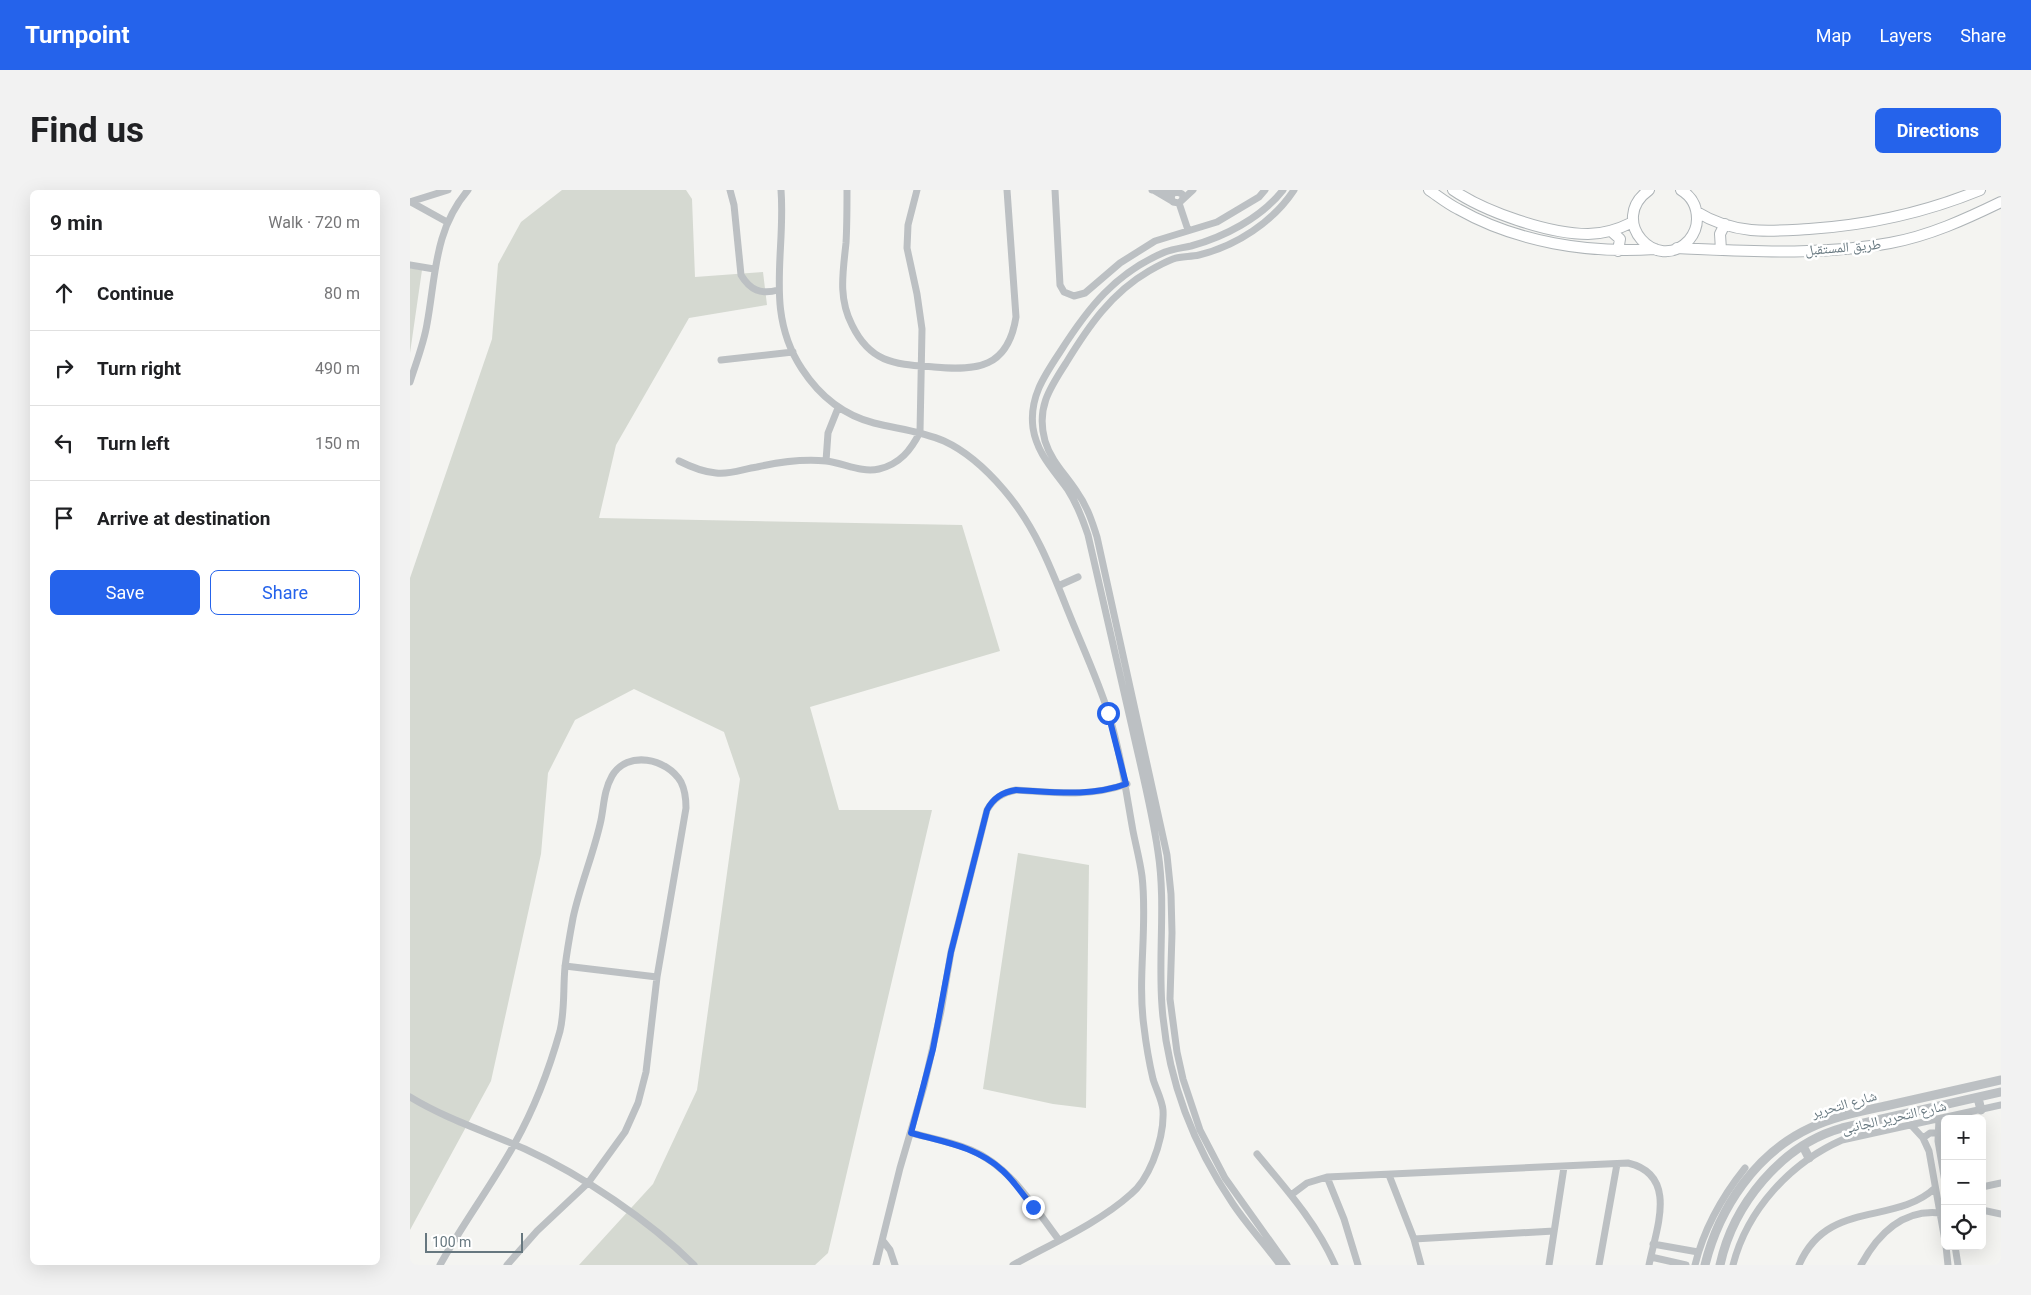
<!DOCTYPE html>
<meta charset="utf-8">
<style>
:root{--surface:#fff;--page:#f2f2f2;--text:#202124;--muted:#757577;--line:#e0e0e0;--accent:#2563eb}
body{margin:0;font-family:Roboto,"Noto Naskh Arabic",sans-serif;background:var(--page);color:var(--text)}
.controls{position:absolute;right:15px;bottom:15px;display:grid;overflow:hidden;border-radius:8px;box-shadow:0 5px 20px #0002}
.controls button{width:45px;height:45px;display:grid;place-items:center;padding:0;border:0;border-bottom:1px solid var(--line);background:var(--surface);color:var(--text);font:25px sans-serif}
.scale{position:absolute;left:15px;bottom:12px;width:98px;box-sizing:border-box;padding-left:5px;border:2px solid #66777f;border-top:0;font-size:14px;line-height:18px;white-space:nowrap;color:#66777f;-webkit-text-stroke:4px #fff;paint-order:stroke}
.stop{position:absolute;width:15px;height:15px;margin:-11px;border:4px solid #2563eb;border-radius:50%;background:#fff}
.stop.end{background:#2563eb;border-color:#fff;box-shadow:0 1px 5px #0008}
.list{margin:0;padding:0;list-style:none}
h2{display:flex;justify-content:space-between;align-items:center;height:65px;margin:0;padding:0 20px;font-size:21px}
h2 small{font-size:16px;font-weight:400;color:var(--muted)}
.list li{display:grid;grid-template-columns:32px 1fr auto;gap:15px;align-items:center;box-sizing:border-box;height:75px;padding:0 20px;border-top:1px solid var(--line)}
.list b{display:block;font-size:19px;white-space:nowrap}
.list em{font-size:16px;font-style:normal;color:var(--muted)}
.actions{display:flex;gap:10px;padding:15px 20px}
.actions a{flex:1;padding:11px 0;border:1px solid var(--accent);border-radius:8px;text-align:center;font-size:18px;color:var(--accent)}
.actions .main{background:var(--accent);color:#fff}
.icon{flex:none;width:28px;height:28px;fill:none;stroke:currentColor;stroke-width:2;stroke-linecap:round;stroke-linejoin:round}
.map{position:relative;flex:none;width:1591px;height:1075px;overflow:hidden;border-radius:8px}
header{display:flex;align-items:center;gap:30px;box-sizing:border-box;height:70px;padding:0 25px;background:var(--accent);color:#fff}
header strong{font-size:24px}
nav{display:flex;gap:28px;margin-inline-start:auto;font-size:18px}
.intro{display:flex;align-items:center;justify-content:space-between;box-sizing:border-box;height:120px;padding:0 30px}
h1{margin:0;font-size:35px}
.button{padding:12px 22px;border-radius:8px;background:var(--accent);color:#fff;font-size:18px;font-weight:700}
main{display:flex;gap:30px;padding:0 30px}
aside{flex:1;background:var(--surface);border-radius:8px;box-shadow:0 5px 20px #0002}
.map>svg:first-child{display:block}
.green{fill:#d5d9d1}
.lines{fill:none;stroke-linecap:round;stroke-linejoin:round}
.secondary-casing{stroke:#aeb4b7;stroke-width:12}
.minor{stroke:#bcc0c3;stroke-width:7}
.tertiary{stroke:#bcc0c3;stroke-width:9}
.secondary{stroke:#fff;stroke-width:10}
.route{stroke:#2563eb;stroke-width:6}
.labels{text-anchor:middle;stroke-width:5;stroke-linejoin:round;paint-order:stroke}
.street-label{font-size:14px;fill:#66777f;stroke:#fff}
</style>
<header>
<strong>Turnpoint</strong>
<nav><a>Map</a><a>Layers</a><a>Share</a></nav>
</header>
<div class="intro"><h1>Find us</h1><a class="button">Directions</a></div>
<main>
<aside>
<h2>9 min<small>Walk · 720 m</small></h2>
<ul class="list">
<li><svg class="icon" aria-label="ahead" viewBox="0 0 24 24"><path d="M12 20V5M6 11l6-6 6 6"/></svg><div><b>Continue</b></div><em>80 m</em></li>
<li><svg class="icon" aria-label="right" viewBox="0 0 24 24"><path d="M7 20v-9h11M14 6l5 5-5 5"/></svg><div><b>Turn right</b></div><em>490 m</em></li>
<li><svg class="icon" aria-label="left" viewBox="0 0 24 24"><path d="M17 20v-9H6M10 6l-5 5 5 5"/></svg><div><b>Turn left</b></div><em>150 m</em></li>
<li><svg class="icon" aria-label="arrive" viewBox="0 0 24 24"><path d="M6 21V4h12l-3 4 3 4H6"/></svg><div><b>Arrive at destination</b></div></li>
</ul>
<div class="actions"><a class="main">Save</a><a>Share</a></div>
</aside>
<div class="map">
<svg width="1591" height="1075" viewBox="0 0 1591 1075">
<rect width="100%" height="100%" fill="#f4f4f1"/>
<path class="green" d="M152,0H276L282,9L285,87L353,82L357,115L279,128L206,255L189,328L552,335L590,461L400,517L429,620H522L418,1063L405,1075H169L243,994L287,900L330,589L314,542L224,499L165,530L138,583L131,664L81,891L0,1040V388L82,149L88,74L111,32Z
M0,78L12,80L0,163Z
M608,663L679,675L676,918L643,914L573,899Z"/>
<g class="lines">
<defs>
<path id="secondary" d="M1019,0C1028,6 1038,14 1048,19C1106,52 1179,64 1245,59
M1043,0C1075,22 1139,44 1178,44C1194,44 1209,39 1223,32
M1239,0C1197,30 1247,85 1279,50C1284,44 1287,36 1287,29C1287,16 1281,6 1271,0
M1287,22C1303,32 1322,38 1341,40C1360,42 1380,40 1399,39C1459,35 1514,23 1570,0
M1201,41L1210,49L1208,61
M1267,58C1338,61 1410,66 1480,53C1519,46 1556,29 1591,12
M1311,60L1310,44L1315,34"/>
</defs>
<use href="#secondary" class="secondary-casing"/>
<path class="minor" d="M320,0L324,15L331,85C340,100 351,105 368,100
M371,0C376,63 354,122 392,179C409,205 433,225 464,233C488,239 511,241 534,251C558,262 577,280 594,300C625,336 641,378 658,421C672,456 688,490 699,525C711,564 716,602 723,641C726,656 730,671 732,686C738,736 727,787 734,837C736,854 739,872 743,889C746,899 752,910 753,920C754,937 749,956 743,971C738,983 731,996 721,1004C689,1033 641,1054 603,1075
M437,0C437,18 437,36 436,53C433,82 428,108 442,135C461,174 486,174 524,177C567,181 598,178 606,127L597,0
M645,0L650,95L654,102L664,106L675,103L710,73L745,51L807,32L849,7L855,0
M742,0L763,3
M745,1L762,11
M773,8L772,4L768,2L763,3L761,7L763,12L769,13L783,0
M0,12L38,0
M1,12L37,32
M769,13L778,40
M0,75L24,79
M311,170L383,162
M0,192C6,173 14,153 17,134C26,85 24,40 58,0
M269,271C281,277 293,282 306,283C320,285 333,279 347,277C369,272 394,269 416,271C434,273 451,283 469,279C490,274 501,260 510,242L512,139L507,104L497,58L498,35L507,0
M416,271L418,243L428,218
M648,396L668,387
M155,776L247,787
M0,907C36,929 77,942 115,959C172,985 240,1031 284,1075
M1529,929L1528,951L1535,992
M1501,935L1513,948L1519,961L1535,1051
M501,943C521,948 542,952 561,960C600,976 624,1017 649,1050
M1513,948L1520,943H1528
M847,964C876,999 906,1032 925,1075
M979,985L1004,1049L1011,1075
M917,987L934,1029L948,1075
M1572,997L1591,993
M881,1005L897,993L917,987L1218,973C1269,985 1246,1039 1239,1075
M1572,1020L1591,1024
M1004,1049L1144,1041
M473,1051L480,1060L485,1075
M1243,1054L1288,1062
M1536,1056L1538,1075
M1545,1056L1548,1075
M1241,1067L1276,1075
M30,1075C53,1033 82,995 105,953C125,917 139,880 150,841C155,820 153,798 155,777C157,761 160,744 163,728C170,695 184,663 191,630C194,615 194,600 202,586C217,560 257,568 271,592C275,600 276,609 276,618L247,787L236,882L228,913L215,942L178,993L127,1041L97,1075
M466,1075L490,978L514,896L531,821L541,762L577,620C584,608 592,603 606,600C644,603 680,607 717,594
M870,1075C855,1054 837,1035 823,1014C783,955 757,887 752,816C748,765 756,713 748,662C742,620 731,578 722,537C707,473 693,409 678,345C673,330 667,314 658,300C644,280 627,264 623,238C619,208 634,186 650,162C678,118 705,83 755,62C763,59 772,58 781,56C814,47 851,28 873,0
M877,1075L815,988L790,940L773,889L767,862L760,809L762,743L761,704L757,665L687,347C682,331 677,316 667,302C656,285 641,271 635,251C626,219 639,199 656,173C678,137 701,103 739,81C746,77 755,72 763,69C771,66 780,67 789,65C826,56 863,32 884,0
M1139,1075L1154,977
M1189,1075L1207,974
M1285,1075C1294,1038 1311,1008 1335,978
M1323,1075C1337,1020 1380,973 1432,950L1591,915
M1389,1075C1417,1009 1484,1036 1525,998
M1451,1075C1468,1044 1493,1019 1530,1023"/>
<path class="tertiary" d="M1568,908L1571,920
M1393,956L1399,968
M1295,1075C1309,1018 1346,963 1400,938C1425,926 1453,921 1480,915C1517,907 1554,898 1591,890
M1310,1075C1323,1015 1371,955 1432,938L1591,902"/>
<use href="#secondary" class="secondary"/>
</g>
<g class="lines">
<path class="route" d="M623,1017C613,1005 604,991 593,981C568,957 534,952 501,943L523,859L541,762L577,620C583,608 592,602 606,600C644,602 680,607 716,594L698,523"/>
</g>
<g class="labels">
<g class="street-label">
<text transform="translate(1433 57) rotate(-5)" y="5">طريق المستقبل</text>
<text transform="translate(1434 914) rotate(-16)" y="5">شارع التحرير</text>
<text transform="translate(1484 927) rotate(-13)" y="5">شارع التحرير الجانبى</text>
</g>
</g>
</svg>
<div class="controls">
<button>+</button>
<button>−</button>
<button><svg class="icon" aria-label="locate" viewBox="0 0 24 24"><circle cx="12" cy="12" r="6"/><path d="M12 2v4M12 18v4M2 12h4M18 12h4"/></svg></button>
</div>
<div class="scale">100 m</div>
<div class="stop" style="left:698px;top:523px"></div>
<div class="stop end" style="left:623px;top:1017px"></div>
</div>
</main>
